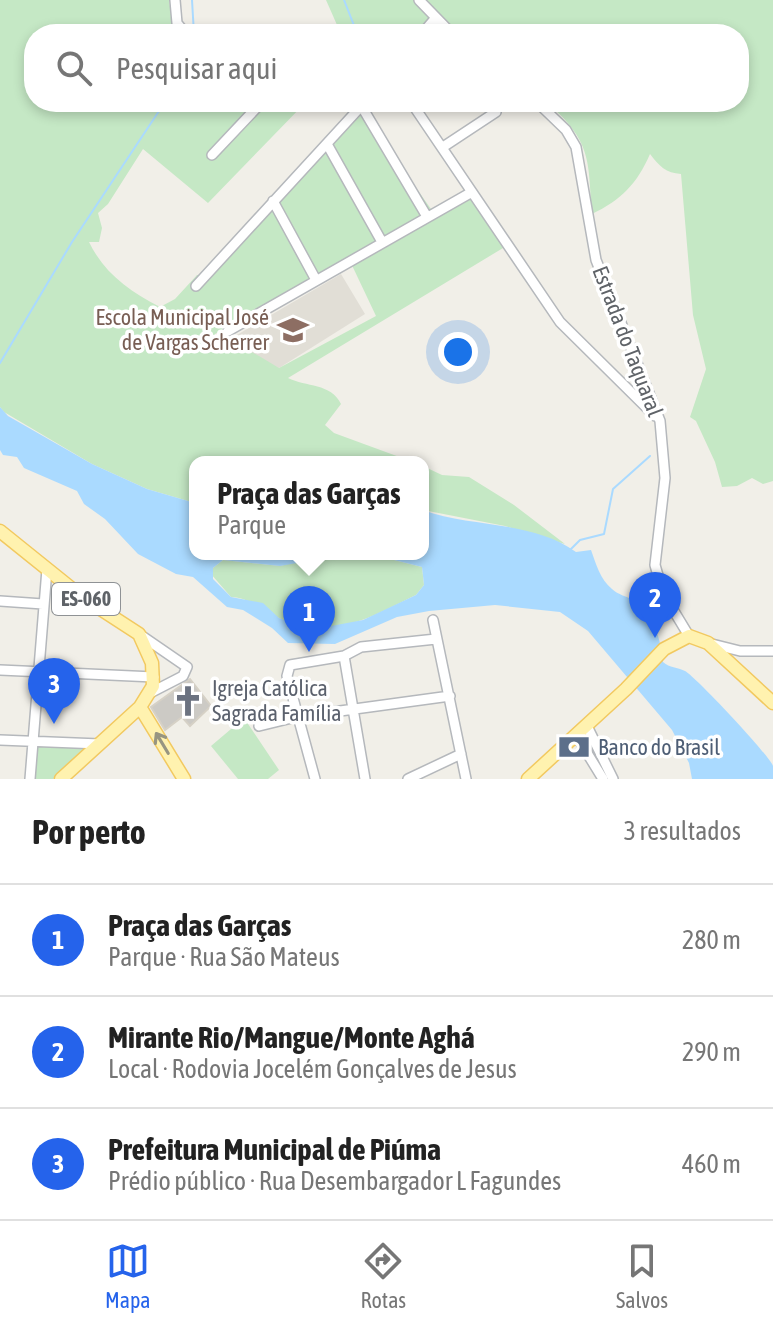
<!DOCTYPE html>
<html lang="pt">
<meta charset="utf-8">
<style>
:root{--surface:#fff;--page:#f2f2f2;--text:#222;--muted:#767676;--line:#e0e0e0;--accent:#2563eb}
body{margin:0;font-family:"Asap Condensed",sans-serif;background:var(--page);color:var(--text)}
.you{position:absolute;left:458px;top:352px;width:28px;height:28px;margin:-20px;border:6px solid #fff;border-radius:50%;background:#1a73e8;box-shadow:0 0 0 12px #1a73e833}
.badge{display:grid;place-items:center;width:52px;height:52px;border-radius:50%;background:var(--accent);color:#fff;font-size:26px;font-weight:700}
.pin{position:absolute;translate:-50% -66px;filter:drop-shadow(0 2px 4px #0008)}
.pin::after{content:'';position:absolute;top:42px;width:28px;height:24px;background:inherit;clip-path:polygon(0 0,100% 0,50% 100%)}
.popup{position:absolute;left:189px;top:456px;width:240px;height:104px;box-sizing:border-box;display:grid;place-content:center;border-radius:16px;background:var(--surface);filter:drop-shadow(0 2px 6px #0005);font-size:26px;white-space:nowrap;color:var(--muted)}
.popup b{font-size:30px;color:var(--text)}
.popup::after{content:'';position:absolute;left:50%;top:100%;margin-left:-16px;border:16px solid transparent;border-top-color:var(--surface)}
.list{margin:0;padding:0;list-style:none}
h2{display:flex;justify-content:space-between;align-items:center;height:104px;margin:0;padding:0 32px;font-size:34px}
h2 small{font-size:26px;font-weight:400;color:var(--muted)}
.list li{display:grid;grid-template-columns:52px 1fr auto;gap:24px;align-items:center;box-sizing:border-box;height:112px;padding:0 32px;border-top:2px solid var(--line)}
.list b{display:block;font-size:30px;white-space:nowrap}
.list p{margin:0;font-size:26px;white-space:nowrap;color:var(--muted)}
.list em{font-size:26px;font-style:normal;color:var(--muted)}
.icon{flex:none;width:44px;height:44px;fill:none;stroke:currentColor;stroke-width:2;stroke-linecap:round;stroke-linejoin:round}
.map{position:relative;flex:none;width:773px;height:779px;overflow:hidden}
.search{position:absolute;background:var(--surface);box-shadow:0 4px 12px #0003;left:24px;right:24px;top:24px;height:88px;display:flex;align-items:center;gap:20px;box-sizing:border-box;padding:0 28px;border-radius:32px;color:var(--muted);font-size:30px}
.sheet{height:440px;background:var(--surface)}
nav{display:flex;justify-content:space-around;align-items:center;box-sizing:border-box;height:112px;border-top:2px solid var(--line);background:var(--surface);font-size:22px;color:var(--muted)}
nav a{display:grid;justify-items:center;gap:4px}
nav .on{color:var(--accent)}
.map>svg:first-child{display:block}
.education{fill:#e1ded6}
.green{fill:#c5e8c5;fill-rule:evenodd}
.water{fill:#aadaff}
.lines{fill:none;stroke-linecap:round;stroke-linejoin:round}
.stream{stroke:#aadaff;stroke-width:2}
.building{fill:#cccac5;stroke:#d6d1c6;stroke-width:2}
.minor-casing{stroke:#b5b8bc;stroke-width:12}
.major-casing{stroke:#f2c960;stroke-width:15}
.minor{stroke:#fff;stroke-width:9}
.major{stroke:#fff2af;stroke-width:12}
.oneway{stroke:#979581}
.labels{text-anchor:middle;stroke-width:7;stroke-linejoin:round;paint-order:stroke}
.shield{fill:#fff;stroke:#8f9295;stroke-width:2}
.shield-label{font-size:20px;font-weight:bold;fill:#5f6368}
.education-label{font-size:22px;fill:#785e54;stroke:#fff;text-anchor:end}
.street-label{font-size:22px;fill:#5f6368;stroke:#fff}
.worship-label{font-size:22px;fill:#5b616d;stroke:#fff;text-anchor:start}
.service-label{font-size:22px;fill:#4e5e75;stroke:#fff;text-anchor:start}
</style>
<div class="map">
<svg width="773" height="779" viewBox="0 0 773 779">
<rect width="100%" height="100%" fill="#f1efe8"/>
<path class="education" d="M341,274L365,314L260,380L218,346Z"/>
<path class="green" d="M0,0H169L174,34H34V102H306L208,203L143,149L108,204L98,213L102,228L99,242H89C104,273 129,291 160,307L175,299L197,275H206L363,113L431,209L476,195L508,245L288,378C306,387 331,383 341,404L325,425L334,433L413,462H195V503L147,489L92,464L4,412L0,407ZM349,259L376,316L279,368C258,356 237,339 213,347L215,334Z
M326,0H773V481L763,484L752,478L737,486L722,487L715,462L696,421L690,417L706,369L693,315L681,174C666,173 659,166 650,154C637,184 621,200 592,214C588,158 592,143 547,102H739V34H460L440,19L425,34H341Z
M423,466L442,475L469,477L514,505L565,544L505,526L423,510Z
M370,554L422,567L424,585L416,595C373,616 328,643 281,619C264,611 251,598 231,597L211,574L213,568L223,560L280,566L311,558Z
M244,718L279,770L268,779H238L211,746Z
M34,743L88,747L53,779H32Z"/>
<path class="water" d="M0,407L8,416L92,464L147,489L195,503V554H348L280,566L223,560L213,568V579L231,597L263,603L279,618L310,630L363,620L416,595L424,585L422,567L370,554H423V510C471,528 532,520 576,552L591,550C596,564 600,579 612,589C618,595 627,596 634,601C654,614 661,640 663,662C670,668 677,667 685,671C696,677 770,756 773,766C773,770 773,775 773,779H692L689,763L672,730L588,631L560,612L495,605L429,611L397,617L335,644L288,643L272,628L243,610L227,607L193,577L176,574L138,554L105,519L84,504L77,491L24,468L17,457L3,455L0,450Z"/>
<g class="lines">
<path class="stream" d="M192,0L194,34
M344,0L355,28L353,34
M0,363L72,242L165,102
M571,549L580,540L604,534L613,489L650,456"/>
</g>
<path class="building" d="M190,679L211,706L190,726L182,717L165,730L151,707Z"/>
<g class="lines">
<defs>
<path id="minor" d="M175,0L177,23L186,34
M419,0L452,34
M422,34L434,20
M537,102L566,130L576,147L596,260L660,421L665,478L655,565L663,593L689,636
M413,105L560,322L655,416
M362,107L426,215
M327,144L382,242
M443,147L496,112
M212,155L262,102
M273,201L316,280
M196,286L365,102
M228,331L472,192
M0,601L43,604
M433,620L466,779
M139,634L187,667L183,676L150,693
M712,644L740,651H773
M344,656L365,779
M0,670L154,677
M259,726L296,717L450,696
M587,726L613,779
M576,735L603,779
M0,740L100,744
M30,779L47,569
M315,779L287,676L290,665L344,656L361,647L436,639
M408,779L461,754"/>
<path id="major" d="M0,531L82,597L139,634L152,663L153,686L140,707L61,779
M140,707L184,779
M528,779L626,689L664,649L689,636L708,643L773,703"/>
</defs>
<use href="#minor" class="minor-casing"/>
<use href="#major" class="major-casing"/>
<use href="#minor" class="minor"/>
<use href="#major" class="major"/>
</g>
<defs><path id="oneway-shaft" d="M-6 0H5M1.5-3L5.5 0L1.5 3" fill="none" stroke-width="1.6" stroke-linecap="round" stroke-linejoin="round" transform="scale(2)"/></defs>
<use class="oneway" href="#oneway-shaft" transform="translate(162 743) rotate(-121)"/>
<defs>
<symbol id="school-bare" viewBox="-9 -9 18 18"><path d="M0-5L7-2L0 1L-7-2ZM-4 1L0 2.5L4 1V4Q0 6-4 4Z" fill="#8d6e63" stroke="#fff" stroke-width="2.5" paint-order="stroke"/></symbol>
<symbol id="church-bare" viewBox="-9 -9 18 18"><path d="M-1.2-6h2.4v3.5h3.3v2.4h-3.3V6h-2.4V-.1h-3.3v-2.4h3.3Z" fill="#6b7280" stroke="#fff" stroke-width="2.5" paint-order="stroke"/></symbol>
<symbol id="bank-bare" viewBox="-9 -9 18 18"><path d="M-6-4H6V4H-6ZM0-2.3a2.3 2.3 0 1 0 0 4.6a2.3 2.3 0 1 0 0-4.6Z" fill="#5c6f8a" stroke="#fff" stroke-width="2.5" paint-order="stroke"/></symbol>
</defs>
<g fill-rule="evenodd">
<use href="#school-bare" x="271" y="308" width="44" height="44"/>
<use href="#church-bare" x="166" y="679" width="44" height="44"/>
<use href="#bank-bare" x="552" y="725" width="44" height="44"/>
</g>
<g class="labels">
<rect class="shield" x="52" y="583" width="68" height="32" rx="6"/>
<g class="shield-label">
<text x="86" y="606">ES-060</text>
</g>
<g class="education-label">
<text x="269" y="325">Escola Municipal José<tspan x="269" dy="25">de Vargas Scherrer</tspan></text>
</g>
<g class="street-label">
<text transform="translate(628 341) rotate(69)" y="8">Estrada do Taquaral</text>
</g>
<g class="worship-label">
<text x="212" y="696">Igreja Católica<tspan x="212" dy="25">Sagrada Família</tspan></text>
</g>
<g class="service-label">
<text x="598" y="755">Banco do Brasil</text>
</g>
</g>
</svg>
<div class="you"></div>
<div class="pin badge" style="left:309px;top:652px">1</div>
<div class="popup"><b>Praça das Garças</b>Parque</div>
<div class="pin badge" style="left:655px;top:638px">2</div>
<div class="pin badge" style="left:54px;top:724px">3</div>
<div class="search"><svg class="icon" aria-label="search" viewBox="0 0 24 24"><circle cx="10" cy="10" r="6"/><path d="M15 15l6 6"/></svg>Pesquisar aqui</div>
</div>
<section class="sheet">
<h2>Por perto<small>3 resultados</small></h2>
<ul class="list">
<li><span class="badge">1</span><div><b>Praça das Garças</b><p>Parque · Rua São Mateus</p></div><em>280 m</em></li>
<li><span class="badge">2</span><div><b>Mirante Rio/Mangue/Monte Aghá</b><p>Local · Rodovia Jocelém Gonçalves de Jesus</p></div><em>290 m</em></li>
<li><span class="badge">3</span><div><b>Prefeitura Municipal de Piúma</b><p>Prédio público · Rua Desembargador L Fagundes</p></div><em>460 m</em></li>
</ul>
</section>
<nav>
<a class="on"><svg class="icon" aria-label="map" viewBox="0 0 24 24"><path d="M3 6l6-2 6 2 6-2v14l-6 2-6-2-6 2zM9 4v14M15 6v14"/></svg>Mapa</a>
<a><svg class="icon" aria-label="directions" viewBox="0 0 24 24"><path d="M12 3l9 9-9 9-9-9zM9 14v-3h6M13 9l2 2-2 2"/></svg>Rotas</a>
<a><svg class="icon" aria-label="saved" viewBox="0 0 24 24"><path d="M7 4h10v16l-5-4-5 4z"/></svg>Salvos</a>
</nav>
